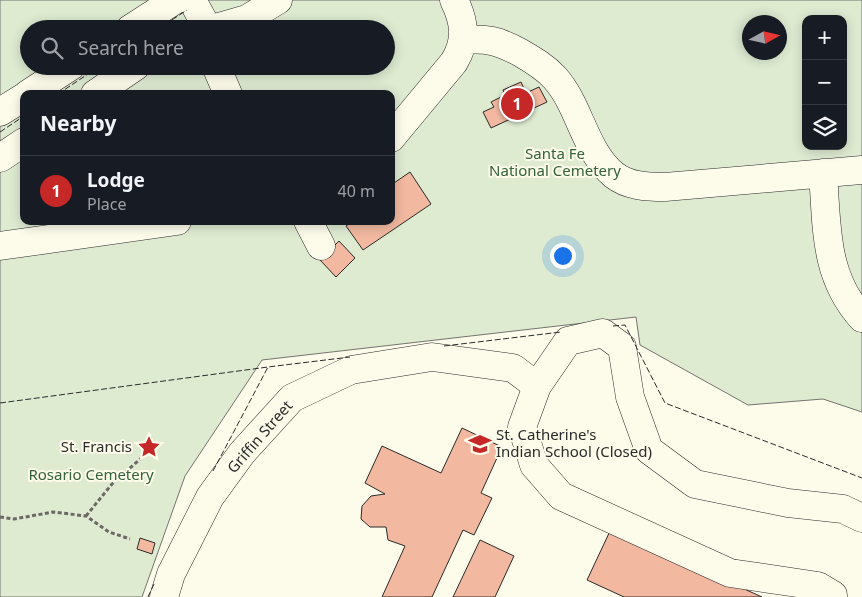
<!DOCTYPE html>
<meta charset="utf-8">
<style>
:root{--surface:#171b24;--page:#242831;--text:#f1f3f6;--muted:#9ea1a6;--line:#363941;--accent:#c62828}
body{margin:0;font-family:"Noto Sans",sans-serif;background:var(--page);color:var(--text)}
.controls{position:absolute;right:15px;top:15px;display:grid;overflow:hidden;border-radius:10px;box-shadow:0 2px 12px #0003}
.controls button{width:45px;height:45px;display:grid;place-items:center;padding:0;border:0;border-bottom:1px solid var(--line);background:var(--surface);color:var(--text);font:25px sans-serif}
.compass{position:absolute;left:742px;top:15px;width:45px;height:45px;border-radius:50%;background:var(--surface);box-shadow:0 2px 12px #0003;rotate:82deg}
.you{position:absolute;left:562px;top:255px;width:18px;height:18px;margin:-12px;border:4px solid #fff;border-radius:50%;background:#1a73e8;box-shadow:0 0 0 8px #1a73e833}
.badge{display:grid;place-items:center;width:32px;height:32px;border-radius:50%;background:var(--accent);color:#fff;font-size:16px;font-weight:700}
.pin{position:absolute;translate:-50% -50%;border:2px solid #fff;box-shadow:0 1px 5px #0006}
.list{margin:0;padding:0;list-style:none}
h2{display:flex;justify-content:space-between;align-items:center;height:65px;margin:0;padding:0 20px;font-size:21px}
h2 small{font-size:16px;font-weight:400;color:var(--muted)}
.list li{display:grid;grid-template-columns:32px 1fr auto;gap:15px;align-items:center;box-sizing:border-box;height:70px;padding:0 20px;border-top:1px solid var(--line)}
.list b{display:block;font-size:19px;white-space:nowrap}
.list p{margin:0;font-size:16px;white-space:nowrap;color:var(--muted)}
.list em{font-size:16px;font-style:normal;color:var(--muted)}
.icon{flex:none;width:28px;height:28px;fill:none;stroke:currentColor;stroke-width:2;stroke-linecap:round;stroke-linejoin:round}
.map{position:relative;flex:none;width:862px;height:597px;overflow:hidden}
.search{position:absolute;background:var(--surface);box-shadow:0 2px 12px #0003;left:20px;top:20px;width:375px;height:55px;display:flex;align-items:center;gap:12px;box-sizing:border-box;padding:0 18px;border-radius:28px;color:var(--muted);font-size:19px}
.panel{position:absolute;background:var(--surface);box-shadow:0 2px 12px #0003;left:20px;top:90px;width:375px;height:135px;border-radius:10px}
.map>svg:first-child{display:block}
.green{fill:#deebd1;stroke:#74746e;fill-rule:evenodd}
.building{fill:#f2b8a0;stroke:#2b2b2b}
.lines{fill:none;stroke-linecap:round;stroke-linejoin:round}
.minor-casing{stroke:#2b2b2b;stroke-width:29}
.path{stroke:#6a6964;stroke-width:3;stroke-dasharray:4 2.5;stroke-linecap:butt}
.minor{stroke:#fdfbea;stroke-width:28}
.fence{stroke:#2b2b2b;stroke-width:1;stroke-dasharray:6 2.5;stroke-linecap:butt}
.labels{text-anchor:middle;stroke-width:4;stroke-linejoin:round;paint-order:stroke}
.park-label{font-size:15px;fill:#34623c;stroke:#fdfbea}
.poi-label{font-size:15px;fill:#2b2b2b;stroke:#fdfbea;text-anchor:start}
.street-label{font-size:15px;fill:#2b2b2b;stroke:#fdfbea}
</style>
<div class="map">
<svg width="862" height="597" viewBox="0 0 862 597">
<rect width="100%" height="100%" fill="#fdfbea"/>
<path class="green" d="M0,0H862V412L823,399L748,405L640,345L636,317L262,360L185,476L142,597H0ZM806,19H843V146H806ZM750,22H780V52H750ZM29,29H386V66H29ZM24,94H391V221H24Z"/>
<path class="building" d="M521,82L526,93L539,87L547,102L491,128L483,112L494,107L491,102L505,95L503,90Z
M410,172L431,204L363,250L346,226L353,221H391V185Z
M339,241L355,258L336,277L320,260Z
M462,428L502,447L481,493L492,498L474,535L463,530L432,597H382L405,546L388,540L386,527H370L361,519L362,506L371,496L385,494L365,483L382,446L441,473Z
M611,529L762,597H624L587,580Z
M140,538L155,543L152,554L137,549Z
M480,540L514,556L495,597H453Z"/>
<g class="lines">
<defs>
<path id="minor" d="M192,0L208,29
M130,29L175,0
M212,29L247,19L278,0
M463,40C488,38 499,41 521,53C533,60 545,67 555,78C580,106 584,150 614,175C628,186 647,187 665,187L862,170
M216,66L228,94
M28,94L71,66
M95,94L136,66
M0,112L24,97
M391,138L454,62C467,41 465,22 454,0
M0,158L24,142
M823,173C827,227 824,276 862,318
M308,221L321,246
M0,246L177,221
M164,597L171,574L210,497L242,453L292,398L351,370L432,357L513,368L537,386
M833,597V595L818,586L730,573L561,496L534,465L522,427L537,386L568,341L603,333L622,347L630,397L649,450L695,484L788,503L843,509L862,518"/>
</defs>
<use href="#minor" class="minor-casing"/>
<path class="path" d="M86,516L112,484L147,453
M0,517L14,519L53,512L86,516L109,532L130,539"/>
<use href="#minor" class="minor"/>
<path class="fence" d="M158,29L187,10
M58,94L100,66
M0,132L24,116
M613,326L625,325L665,403L862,478
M444,346L561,332
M0,403L268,367
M213,471L268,367L350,357
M148,597L154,584"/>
</g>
<defs>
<symbol id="school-bare" viewBox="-9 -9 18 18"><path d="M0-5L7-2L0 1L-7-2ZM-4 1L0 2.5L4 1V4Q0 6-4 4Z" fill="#c62828" stroke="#fdfbea" stroke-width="2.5" paint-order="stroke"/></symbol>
<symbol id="sight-bare" viewBox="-9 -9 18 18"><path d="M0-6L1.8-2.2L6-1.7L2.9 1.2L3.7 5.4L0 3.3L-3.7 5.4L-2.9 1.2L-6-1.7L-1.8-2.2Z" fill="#c62828" stroke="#fdfbea" stroke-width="2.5" paint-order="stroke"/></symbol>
</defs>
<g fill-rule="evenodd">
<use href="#school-bare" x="464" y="428" width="32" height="32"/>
<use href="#sight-bare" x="133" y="431" width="32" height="32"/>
</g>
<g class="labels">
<g class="park-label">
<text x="555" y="159">Santa Fe<tspan x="555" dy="17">National Cemetery</tspan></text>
<text x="91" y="480">Rosario Cemetery</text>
</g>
<g class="poi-label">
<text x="496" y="440">St. Catherine's<tspan x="496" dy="17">Indian School (Closed)</tspan></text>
<text x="132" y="452" text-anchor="end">St. Francis</text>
</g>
<g class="street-label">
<text transform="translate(260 437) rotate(-49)" y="5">Griffin Street</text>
</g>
</g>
</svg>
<div class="controls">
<button>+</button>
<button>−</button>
<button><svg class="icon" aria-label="layers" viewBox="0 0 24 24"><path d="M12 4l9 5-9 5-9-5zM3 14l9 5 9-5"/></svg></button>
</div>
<svg class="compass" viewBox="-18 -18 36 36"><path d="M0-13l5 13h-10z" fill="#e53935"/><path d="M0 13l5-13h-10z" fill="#9ea1a6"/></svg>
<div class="you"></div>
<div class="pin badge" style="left:517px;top:104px">1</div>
<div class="search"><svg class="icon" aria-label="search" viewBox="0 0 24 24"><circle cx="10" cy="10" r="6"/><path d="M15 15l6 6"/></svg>Search here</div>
<section class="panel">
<h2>Nearby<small></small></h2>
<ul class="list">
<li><span class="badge">1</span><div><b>Lodge</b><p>Place</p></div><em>40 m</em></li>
</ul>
</section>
</div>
